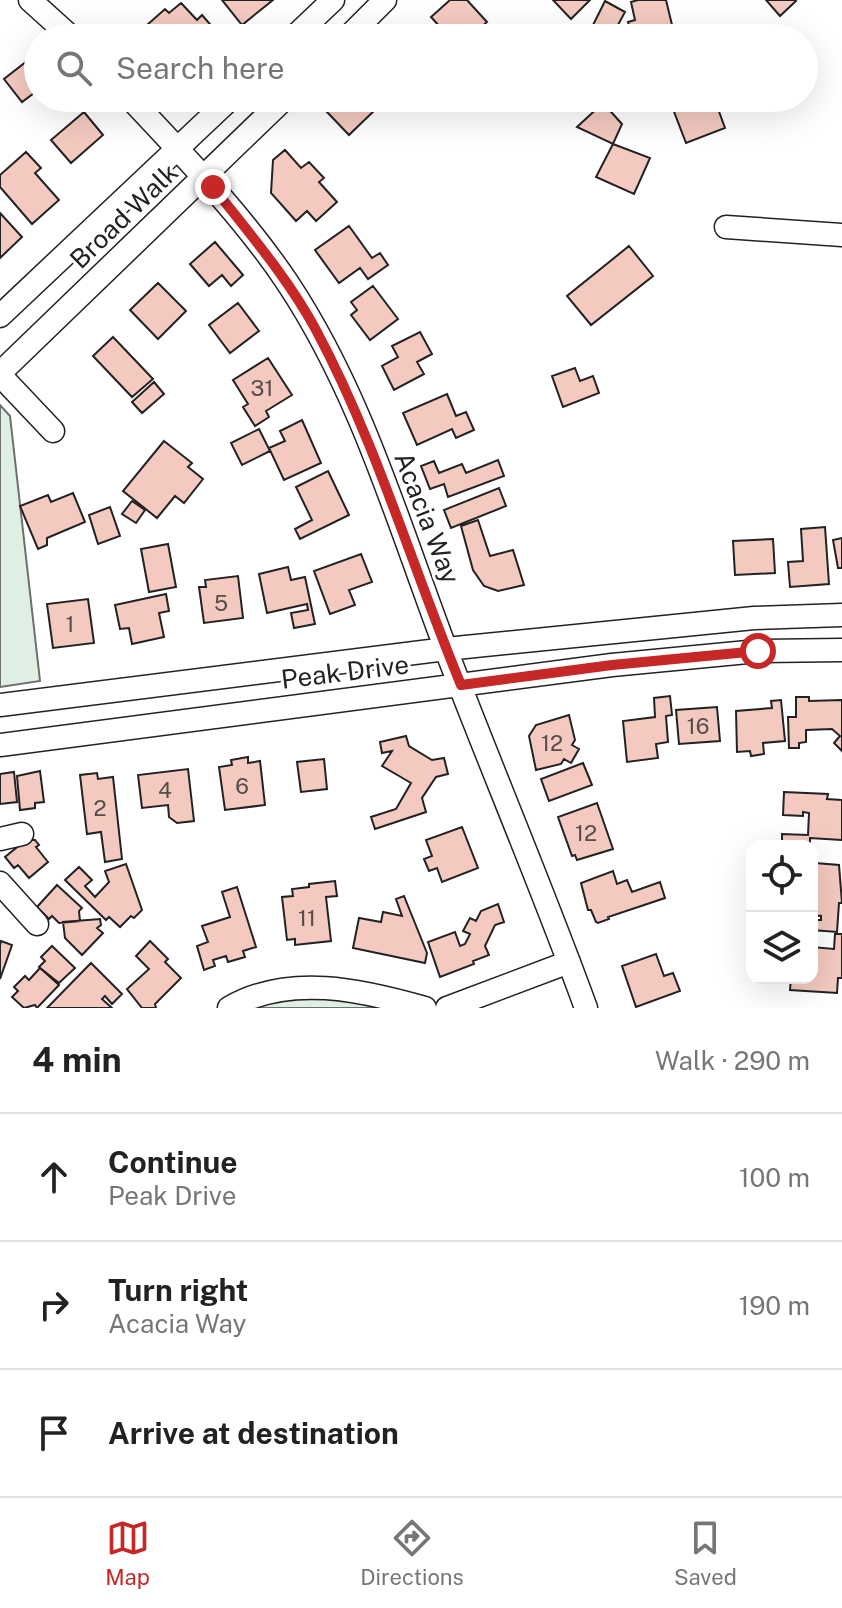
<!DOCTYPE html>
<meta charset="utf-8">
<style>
:root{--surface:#fff;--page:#f2f2f2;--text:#222;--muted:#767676;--line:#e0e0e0;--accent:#c62828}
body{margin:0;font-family:"Public Sans",sans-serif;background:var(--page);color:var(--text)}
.controls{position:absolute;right:24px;bottom:24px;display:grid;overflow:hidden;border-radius:16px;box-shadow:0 8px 32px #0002}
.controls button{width:72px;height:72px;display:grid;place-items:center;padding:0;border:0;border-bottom:2px solid var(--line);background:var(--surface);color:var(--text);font:40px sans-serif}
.stop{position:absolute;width:24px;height:24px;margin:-18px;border:6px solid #c62828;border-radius:50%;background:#fff}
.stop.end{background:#c62828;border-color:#fff;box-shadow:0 2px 8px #0008}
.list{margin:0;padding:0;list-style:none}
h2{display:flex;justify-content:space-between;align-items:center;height:104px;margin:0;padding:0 32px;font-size:34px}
h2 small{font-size:26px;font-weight:400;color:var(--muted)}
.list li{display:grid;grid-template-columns:52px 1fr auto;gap:24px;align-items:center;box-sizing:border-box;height:128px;padding:0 32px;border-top:2px solid var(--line)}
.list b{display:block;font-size:30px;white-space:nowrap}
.list p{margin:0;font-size:26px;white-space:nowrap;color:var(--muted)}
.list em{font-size:26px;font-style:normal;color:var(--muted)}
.icon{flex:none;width:44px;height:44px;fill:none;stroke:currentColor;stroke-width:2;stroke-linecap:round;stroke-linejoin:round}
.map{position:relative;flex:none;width:842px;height:1008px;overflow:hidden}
.search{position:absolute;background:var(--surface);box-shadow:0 8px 32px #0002;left:24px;right:24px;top:24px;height:88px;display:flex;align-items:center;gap:20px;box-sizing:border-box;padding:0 28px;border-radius:44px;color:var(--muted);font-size:30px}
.sheet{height:488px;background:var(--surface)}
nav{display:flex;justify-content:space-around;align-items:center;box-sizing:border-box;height:112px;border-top:2px solid var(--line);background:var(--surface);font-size:22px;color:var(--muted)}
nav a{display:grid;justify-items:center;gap:4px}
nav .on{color:var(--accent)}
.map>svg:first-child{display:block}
.green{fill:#e0efe3;stroke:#6f6f6f;stroke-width:2}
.building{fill:#f3c9c0;stroke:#222;stroke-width:2}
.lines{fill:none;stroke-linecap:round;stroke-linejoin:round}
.minor-casing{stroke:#222;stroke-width:25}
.minor{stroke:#fff;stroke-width:22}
.route{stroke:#c62828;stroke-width:10}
.labels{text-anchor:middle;stroke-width:6;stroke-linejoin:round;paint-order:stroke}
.number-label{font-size:22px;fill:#564c4a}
.street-label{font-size:26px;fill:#222;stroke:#fff}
</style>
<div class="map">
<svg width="842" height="1008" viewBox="0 0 842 1008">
<rect width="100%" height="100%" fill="#fff"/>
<path class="green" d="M0,405L10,416L40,681L0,687Z
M319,995L391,1008H256L259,1004Z"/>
<path class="building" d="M222,0H273L242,25Z
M450,0H467L487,22L474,33L476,38H450L431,17Z
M553,0H590L571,19Z
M638,0H666L673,29L657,33L656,38H632L628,22L635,20L631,2Z
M766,0H795L796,1L780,16Z
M605,1L625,12L611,38H598L589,33Z
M181,3L197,20L202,15L222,38H145L153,31L147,25L165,9L169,13Z
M36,54L38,90L22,102L4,79Z
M338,98H369L378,107L349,135L327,112L338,102L336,100Z
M702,98H714L725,128L686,143L673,109Z
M603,103L622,124L613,144L577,127Z
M84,112L103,135L71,163L51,140Z
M613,144L650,158L634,194L596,177Z
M285,150L301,168L309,162L324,178L319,182L337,202L316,221L307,211L296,221L271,193L273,160Z
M26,152L41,168L35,173L59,200L32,224L0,187V175Z
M0,213L22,237L0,258Z
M349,226L372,258L380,253L388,265L368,279L360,268L339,283L315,250Z
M215,242L243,275L231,286L222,275L209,286L190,264Z
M629,246L653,276L591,325L567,296Z
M158,283L186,311L158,339L130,310Z
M373,286L398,319L370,340L351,315L357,310L351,302Z
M238,303L259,331L230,353L209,325Z
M420,332L432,354L417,362L424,374L394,390L382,366L398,357L392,346Z
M113,337L153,379L132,397L93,356Z
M268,358L292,395L266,411L269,417L255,426L243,407L248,404L233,380Z
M575,368L580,381L593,376L599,393L563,407L552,376Z
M154,382L164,394L142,413L132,402Z
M447,394L456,416L466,412L474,430L456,438L452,429L417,445L403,413Z
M302,420L321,463L284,480L269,448L285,441L280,431Z
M259,429L270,451L242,465L231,443Z
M164,441L192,463L188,467L203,479L184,503L175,496L157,518L123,491Z
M498,460L504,476L448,497L444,484L430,489L421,466L434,461L439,473L462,464L466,473Z
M328,471L349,515L300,539L295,529L312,520L296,487Z
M499,488L506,506L451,528L444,510Z
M73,493L85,522L47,538V545L38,549L20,506L48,495L51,502Z
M132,501L145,510L136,523L122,514Z
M110,507L120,536L98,544L89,515Z
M478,520L490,556L513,550L524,585L498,591L484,586L473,570L461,526Z
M825,527L829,584L790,587L788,562L803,561L801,529Z
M842,538V568H838L833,540Z
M773,539L775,573L735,575L733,541Z
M168,544L176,587L149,592L141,549Z
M361,554L372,582L349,590L355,605L330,614L314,571Z
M288,567L291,580L305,577L315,624L294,628L291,613L308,610L307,604L267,613L259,574Z
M238,576L243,618L204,623L199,587H206L205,580Z
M166,594L169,611L159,613L164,637L132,644L129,628L120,629L115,605Z
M88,599L94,643L53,648L47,604Z
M670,696L672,715L666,716L668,742L656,744L658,758L627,762L623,721L655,717L654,698Z
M796,697H809V701L842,700V751L834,743L840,736L832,729L806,730V742L799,743V748H789L788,717H796Z
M781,700L785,741L763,743L764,754L751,756L750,751L737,752L736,711L772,708L771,701Z
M717,707L720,741L679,744L676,710Z
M569,715L575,740L572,745L579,749L571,763L564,759L561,764L536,770L529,736L536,725Z
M406,736L409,746L432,760L444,758L448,774L436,777L422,798L426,812L375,829L371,817L396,809L411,783L382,766L392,751L382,753L380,742Z
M248,757V763L260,761L265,805L225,810L219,767L232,765L231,760Z
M324,759L327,789L301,792L297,762Z
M583,763L592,785L549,801L541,779Z
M188,769L194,821L177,823L169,817L168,805L142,808L138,775Z
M40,771L44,802L35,803V808L20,810L17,776Z
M14,772L17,802L0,804V774Z
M97,773L98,779L113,777L122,859L105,862L101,832L87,834L80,775Z
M784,792L828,794L827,799L842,800V840L810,838V846H782V834L808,835L809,813L803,812V816L783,815Z
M597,803L613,849L577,860L575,855L572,856L558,817Z
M462,827L478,868L442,882L437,868L429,871L424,859L432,856L426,840Z
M26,840H35L39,845L36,847L48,862L29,878L18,865L14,868L5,857Z
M815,863L839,865L842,903H839L837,932L812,930V920H821V916L812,915Z
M126,864L142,910L134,918L131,916L120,927L109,917L106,920L65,880L79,867L92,880L85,886L95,897L109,882L105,871Z
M613,871L617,884L627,880L632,892L660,882L665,898L608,917L609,919L598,923L596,922L591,910H588L581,883Z
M335,881L337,896L326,897L331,941L295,945V939L287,940L282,897L293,896L292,889L309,887V884Z
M57,885L82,908L79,911L80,921L59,923L52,916L49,919L37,907Z
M237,887L256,947L243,951L245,957L228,962L226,956L213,960L215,966L204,970L197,946L208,942L202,926L230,917L222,892Z
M404,896L427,953L425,963L353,948L359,918L381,922L383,912L402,916L396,899Z
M498,904L504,922L495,925L485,946L489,955L473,961L474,964L440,977L428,942L455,932L460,946L465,944L470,934L463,931L470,918L476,921L481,911Z
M100,919L101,925L97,928L103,933L82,955L65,938L63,922Z
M835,934H842V978H838L837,993L790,990L791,978H812V947L834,949Z
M1,941L12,945L0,979V945Z
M150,941L168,959L165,962L181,978L155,1004L156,1008H142L127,989L149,969L136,956Z
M52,946L75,968L59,983L39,967L45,961L41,957Z
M656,954L664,976L673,973L680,991L636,1007L622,966Z
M91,963L122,994L112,1004L105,996L102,999L112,1008H47Z
M40,968L59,985L37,1008L35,1005L24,1008L12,997L18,991L14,987L25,976L29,980Z"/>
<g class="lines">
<defs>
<path id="minor" d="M30,0L72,38
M293,38L333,0
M347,38L385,0
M130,98C185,157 242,215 287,282C361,393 398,523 445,647C491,768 542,887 586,1008
M726,227L842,235
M0,316L231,98
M0,373L285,98
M0,375L53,431
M0,705L446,649L754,618L842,615
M0,745L612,665L758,651L842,650
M0,839L22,834
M0,883L37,924
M229,1008C289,973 362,990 425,1008
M447,1008L569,962"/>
</defs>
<use href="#minor" class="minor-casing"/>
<use href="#minor" class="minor"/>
</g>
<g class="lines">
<path class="route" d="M213,187C249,233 288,278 316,330C377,444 412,567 461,685L612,665L758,651"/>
</g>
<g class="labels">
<g class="number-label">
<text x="262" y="396">31</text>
<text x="221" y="611">5</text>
<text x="70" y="632">1</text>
<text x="698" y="734">16</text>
<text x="552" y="751">12</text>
<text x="242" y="794">6</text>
<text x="165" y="798">4</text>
<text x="100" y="816">2</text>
<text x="586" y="841">12</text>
<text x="307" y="926">11</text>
</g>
<g class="street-label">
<text transform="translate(124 216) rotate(-44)" y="9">Broad Walk</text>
<text transform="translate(427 518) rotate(69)" y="9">Acacia Way</text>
<text transform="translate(345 672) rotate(-7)" y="9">Peak Drive</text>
</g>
</g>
</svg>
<div class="controls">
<button><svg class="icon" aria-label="locate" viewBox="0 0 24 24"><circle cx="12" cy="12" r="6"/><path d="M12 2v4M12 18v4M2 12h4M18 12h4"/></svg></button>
<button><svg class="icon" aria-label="layers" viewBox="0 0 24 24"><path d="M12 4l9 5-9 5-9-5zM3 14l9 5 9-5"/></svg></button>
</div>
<div class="stop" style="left:758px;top:651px"></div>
<div class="stop end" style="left:213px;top:187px"></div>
<div class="search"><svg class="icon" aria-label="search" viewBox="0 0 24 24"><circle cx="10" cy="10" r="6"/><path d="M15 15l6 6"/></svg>Search here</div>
</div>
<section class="sheet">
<h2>4 min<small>Walk · 290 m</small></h2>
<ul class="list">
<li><svg class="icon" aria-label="ahead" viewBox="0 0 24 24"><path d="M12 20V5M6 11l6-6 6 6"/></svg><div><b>Continue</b><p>Peak Drive</p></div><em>100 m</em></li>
<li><svg class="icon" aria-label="right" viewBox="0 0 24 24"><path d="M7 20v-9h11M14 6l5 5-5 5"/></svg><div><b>Turn right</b><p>Acacia Way</p></div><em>190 m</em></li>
<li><svg class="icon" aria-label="arrive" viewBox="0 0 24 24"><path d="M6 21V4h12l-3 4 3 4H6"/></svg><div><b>Arrive at destination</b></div></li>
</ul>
</section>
<nav>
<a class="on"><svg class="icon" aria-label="map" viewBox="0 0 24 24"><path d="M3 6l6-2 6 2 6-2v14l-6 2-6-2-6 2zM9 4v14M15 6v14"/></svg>Map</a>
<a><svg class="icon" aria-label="directions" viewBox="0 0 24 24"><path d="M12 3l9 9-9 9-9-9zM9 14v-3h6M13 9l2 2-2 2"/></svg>Directions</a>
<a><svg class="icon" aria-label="saved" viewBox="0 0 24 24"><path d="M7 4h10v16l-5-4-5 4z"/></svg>Saved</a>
</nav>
